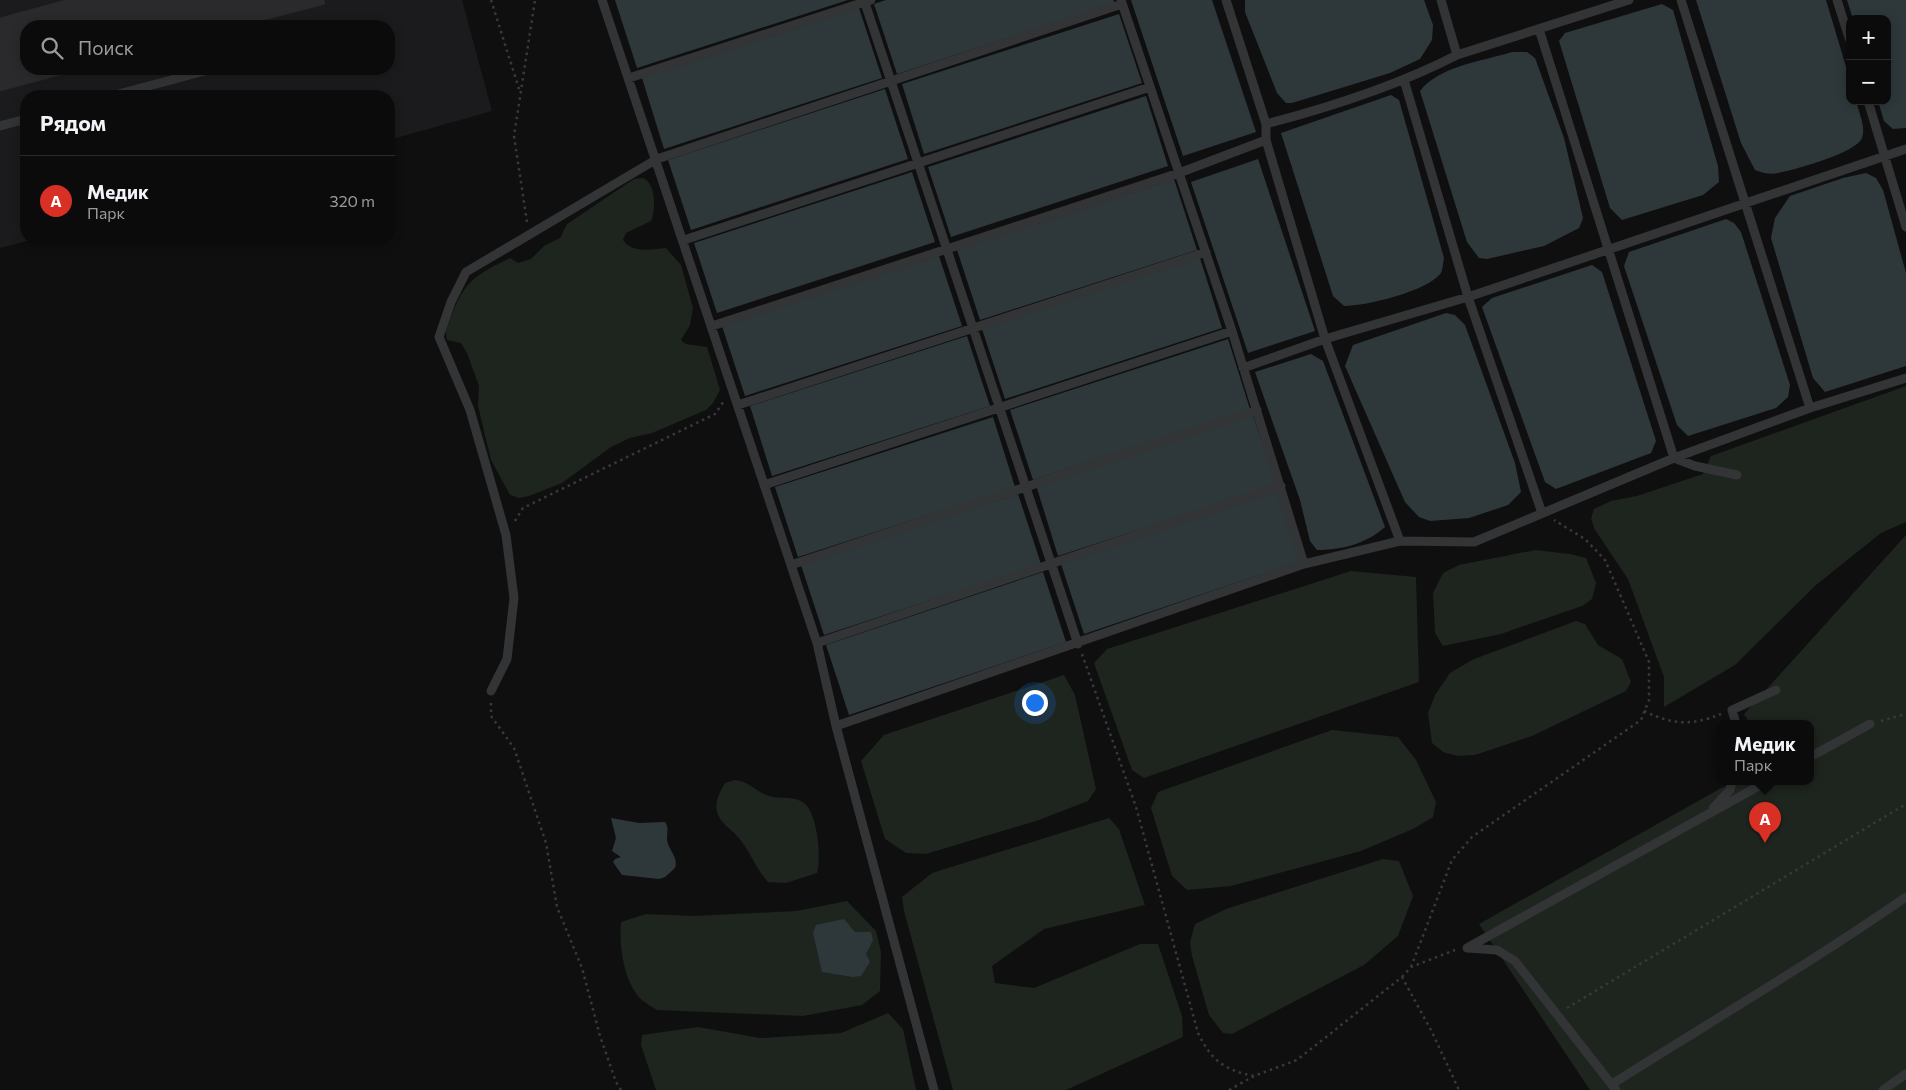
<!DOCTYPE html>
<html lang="ru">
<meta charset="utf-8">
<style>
:root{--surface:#0b0b0c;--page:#141415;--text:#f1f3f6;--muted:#9a9b9d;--line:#2b2b2d;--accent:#d93025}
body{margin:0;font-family:Commissioner,sans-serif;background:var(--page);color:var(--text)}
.controls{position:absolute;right:15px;top:15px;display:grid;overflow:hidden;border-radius:10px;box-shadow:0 2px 12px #0003}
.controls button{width:45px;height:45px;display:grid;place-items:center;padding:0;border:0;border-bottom:1px solid var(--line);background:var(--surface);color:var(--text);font:25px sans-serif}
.you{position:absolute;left:1034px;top:702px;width:18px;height:18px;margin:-12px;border:4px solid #fff;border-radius:50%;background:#1a73e8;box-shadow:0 0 0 8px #1a73e833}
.badge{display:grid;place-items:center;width:32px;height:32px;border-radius:50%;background:var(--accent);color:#fff;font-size:16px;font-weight:700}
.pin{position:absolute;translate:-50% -41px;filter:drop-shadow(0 1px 2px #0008)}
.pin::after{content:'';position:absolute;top:26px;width:18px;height:15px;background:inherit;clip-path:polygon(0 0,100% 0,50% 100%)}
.popup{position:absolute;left:1716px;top:720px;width:98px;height:65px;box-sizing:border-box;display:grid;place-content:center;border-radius:10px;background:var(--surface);filter:drop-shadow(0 1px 4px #0005);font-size:16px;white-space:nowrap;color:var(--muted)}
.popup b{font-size:19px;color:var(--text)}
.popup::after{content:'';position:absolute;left:50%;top:100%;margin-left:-10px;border:10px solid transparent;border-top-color:var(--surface)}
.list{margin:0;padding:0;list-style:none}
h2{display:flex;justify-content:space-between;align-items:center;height:65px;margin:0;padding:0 20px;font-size:21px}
h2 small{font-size:16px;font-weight:400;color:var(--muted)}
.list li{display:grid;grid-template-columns:32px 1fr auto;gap:15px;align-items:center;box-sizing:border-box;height:90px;padding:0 20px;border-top:1px solid var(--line)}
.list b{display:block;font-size:19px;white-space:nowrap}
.list p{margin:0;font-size:16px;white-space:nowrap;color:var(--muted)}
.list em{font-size:16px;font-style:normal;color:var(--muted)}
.icon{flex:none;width:28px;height:28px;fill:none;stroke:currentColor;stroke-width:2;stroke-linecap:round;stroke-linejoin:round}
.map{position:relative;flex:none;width:1906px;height:1090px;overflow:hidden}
.search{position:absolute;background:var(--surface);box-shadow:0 2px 12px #0003;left:20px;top:20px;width:375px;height:55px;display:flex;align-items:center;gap:12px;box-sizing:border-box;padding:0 18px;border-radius:20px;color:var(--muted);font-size:19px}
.panel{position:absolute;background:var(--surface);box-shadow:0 2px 12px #0003;left:20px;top:90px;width:375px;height:155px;border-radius:20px}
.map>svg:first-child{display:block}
.built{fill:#1b1b1d;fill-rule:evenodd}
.green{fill:#1e241e}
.water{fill:#2e383b}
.building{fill:#2a2a2c;stroke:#292a2c}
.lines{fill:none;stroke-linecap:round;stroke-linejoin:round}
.path{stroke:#37393b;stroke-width:2.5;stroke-dasharray:2.5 4;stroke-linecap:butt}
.service{stroke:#323436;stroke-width:9}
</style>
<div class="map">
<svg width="1906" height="1090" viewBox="0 0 1906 1090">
<rect width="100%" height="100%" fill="#0f0f10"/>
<path class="built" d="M0,0H462L492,111L389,140V96H26V239H34L0,248ZM26,26H389V69H26Z"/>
<path class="green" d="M643,178C656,183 656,210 651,221L626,233L623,240C633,254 651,249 666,248L681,265L693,308L690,325L681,340L686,344L707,347L720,390L713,403L706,410L652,433L630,438L611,447L562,483L529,496L519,498L510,495L491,460L478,406L479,386L467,353L461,343L447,340C444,331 448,325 451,317C464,281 477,274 510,258L518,263L531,259L544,246L560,238L567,224L634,179Z
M1906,386V522L1881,533L1816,585L1735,665L1664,707V677L1628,579L1595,530L1591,519L1594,509L1611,501L1637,496L1703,474L1711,456Z
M1906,535V1090H1590L1479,924L1732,782H1810V724H1750L1744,714Z
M1535,550L1570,554L1586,558L1596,583L1592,599L1582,606L1501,634L1443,646L1435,633L1433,593L1443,573L1459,565Z
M1351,571L1416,577L1419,682L1144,778L1132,770L1094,663L1107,649Z
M1576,621L1585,624L1598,645L1622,659L1631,682L1626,691L1532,736L1475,755L1458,756L1443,752L1432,743L1428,713L1435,695L1450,673L1474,659Z
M1064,675L1075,695L1096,789L1088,801L1039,820L926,854L906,853L885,839L861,761L884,735Z
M1332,730L1398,737L1416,760L1436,802L1433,817L1413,829L1361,851L1231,886L1187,890L1172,876L1151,808L1158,792Z
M735,780C747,781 755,790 766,795C778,800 793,795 804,803C817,812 822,858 817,873L786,883L768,882C755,868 750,850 737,836C730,828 720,823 717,812C714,802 720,792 725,783Z
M1109,818L1119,829L1145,905L1044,929L992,966L995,983L1034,988L1140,944H1158L1182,1016L1183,1037L1066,1090H953L904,911L902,897L932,873Z
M1383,859L1399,861L1413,896L1398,936L1364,965L1232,1034L1223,1033L1209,1015L1192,956L1190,942L1195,924L1226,909Z
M847,901L876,931L881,952L880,991L862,1005L803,1016L657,1010C651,1006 643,1002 638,996C623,977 619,946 621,922L646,914L694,916L796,911Z
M888,1013L903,1029L916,1090H656L641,1045L642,1035L698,1027L760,1038L841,1033Z"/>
<path class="water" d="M615,0H848L637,68Z
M886,0H1113L1115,3L897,74L874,4Z
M1131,0H1212L1256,132L1183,156Z
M1245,0H1424L1433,25L1432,40L1420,59L1390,73L1292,103H1286L1277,93L1245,12Z
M1696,0H1826L1850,80V101H1856C1859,113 1866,127 1862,138C1856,153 1794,170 1778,173C1770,175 1763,173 1755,170L1741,143Z
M1847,0H1906V128L1893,129L1884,121L1878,101H1887V19H1853Z
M1662,4L1673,10L1718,166L1719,182L1703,195L1622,220L1610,208L1559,41L1565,33Z
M859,8L882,78L664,149L642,78Z
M1119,14L1142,83L924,154L902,84Z
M1512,52H1527L1535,58L1564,138L1583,218L1579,228L1544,246L1487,259L1479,258L1467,242L1420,91C1439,66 1483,61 1512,52Z
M885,89L908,159L691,230L668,160Z
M1391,95L1399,100L1444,258C1443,262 1443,269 1441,273C1428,291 1366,306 1344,306L1333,296L1281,133Z
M1146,96L1168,166L951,237L928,167Z
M1258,159L1315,331L1248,353L1191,182Z
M912,172L935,242L717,313L694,243Z
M1866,173L1876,178L1883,190L1906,273V366L1825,392L1813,378L1771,238L1775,218L1790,196L1843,178Z
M1174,179L1197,250L980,320L957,250Z
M1726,219L1734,223L1741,232L1790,385L1788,397L1776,408L1688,436L1677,425L1624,266L1629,252Z
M939,256L962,326L745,396L722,326Z
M1200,258L1222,328L1005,399L982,329Z
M1592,265L1602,272L1656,441L1651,453L1556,489L1545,482L1482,307L1492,298Z
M1446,313L1455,315L1465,325L1515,463L1521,492L1508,505L1469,518L1430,521L1419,517L1405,502L1345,366L1353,345Z
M967,336L990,406L772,476L750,406Z
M1228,339L1250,409L1033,480L1010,410Z
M1311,354L1323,361L1385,527C1366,544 1341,550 1317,550L1310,541L1300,500L1255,372Z
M1253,415L1276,485L1058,556L1036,485Z
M993,417L1015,487L798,557L775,487Z
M1277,491L1301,561L1084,634L1061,564Z
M1018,494L1041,564L824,635L801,565Z
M1043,572L1066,642L849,715L826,645Z
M611,818L639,823L665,822C669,828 667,831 667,838C667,850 679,856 675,868L665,877L659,879L622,875L613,862L615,859L621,857L612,851L616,838Z
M844,919L855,932H871L873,940L866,954L870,962L861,976L853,977L822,972L813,933L816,925Z"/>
<path class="building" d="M66,0H324L325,4L241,26H26V69H67V73L0,91V18Z"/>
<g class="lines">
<path class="path" d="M491,0L520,92
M527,222L514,136L535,0
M515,521L523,508L715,414L724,401
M1082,654L1136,807L1198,1033C1211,1060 1224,1070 1254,1076
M491,703V716L514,748L546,843L557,907L582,968L600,1036L616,1082L621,1090
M1644,711C1673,725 1691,726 1721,714
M1881,721L1906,714
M1411,967L1452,860L1472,837L1641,720L1649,700V662L1628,613L1605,560L1585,539L1554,520
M1402,977L1411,967L1455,950
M1567,1008L1906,804
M1229,1090L1254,1076L1297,1060L1402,977L1432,1032L1459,1090"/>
<path class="service" d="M602,0L817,643L836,726L1304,564L1400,541L1474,542L1674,458L1810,408L1906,378
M864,0L1078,644
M1121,0L1232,331L1304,564
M1226,0L1266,124V140L1325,339L1400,541
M1681,0L1810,408
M1837,0L1850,41
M1539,29L1674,458L1695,466L1737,475
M1457,55L1629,0
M629,78L871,0
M1404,80L1468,297L1542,513
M111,96L212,69
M1868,101L1906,227
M1266,124C1331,107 1397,86 1457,55L1441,0
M0,126L26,119
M684,240L1150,87
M712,326L1179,173L1266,140
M1243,368L1325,339L1468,297L1906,149
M738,405L1206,252
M764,485L1232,331
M791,565L1257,410
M817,643L1281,486
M491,691L507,659L514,598L506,535L470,410L439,337L451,302L466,272L657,159L1122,4
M1736,724L1732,710L1776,690
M836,726L934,1090
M1810,757L1870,724
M1713,808L1730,790L1732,782
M1467,948L1766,782
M1467,948L1497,950L1515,961L1616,1090
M1612,1084C1710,1022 1811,963 1906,897
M1883,1090L1906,1074"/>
</g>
</svg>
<div class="controls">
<button>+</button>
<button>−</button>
</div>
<div class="you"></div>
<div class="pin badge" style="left:1765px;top:843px">A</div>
<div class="popup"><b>Медик</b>Парк</div>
<div class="search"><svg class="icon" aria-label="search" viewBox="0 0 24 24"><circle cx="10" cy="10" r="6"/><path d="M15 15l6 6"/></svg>Поиск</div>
<section class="panel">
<h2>Рядом<small></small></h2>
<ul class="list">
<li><span class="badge">A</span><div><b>Медик</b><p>Парк</p></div><em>320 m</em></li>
</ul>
</section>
</div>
